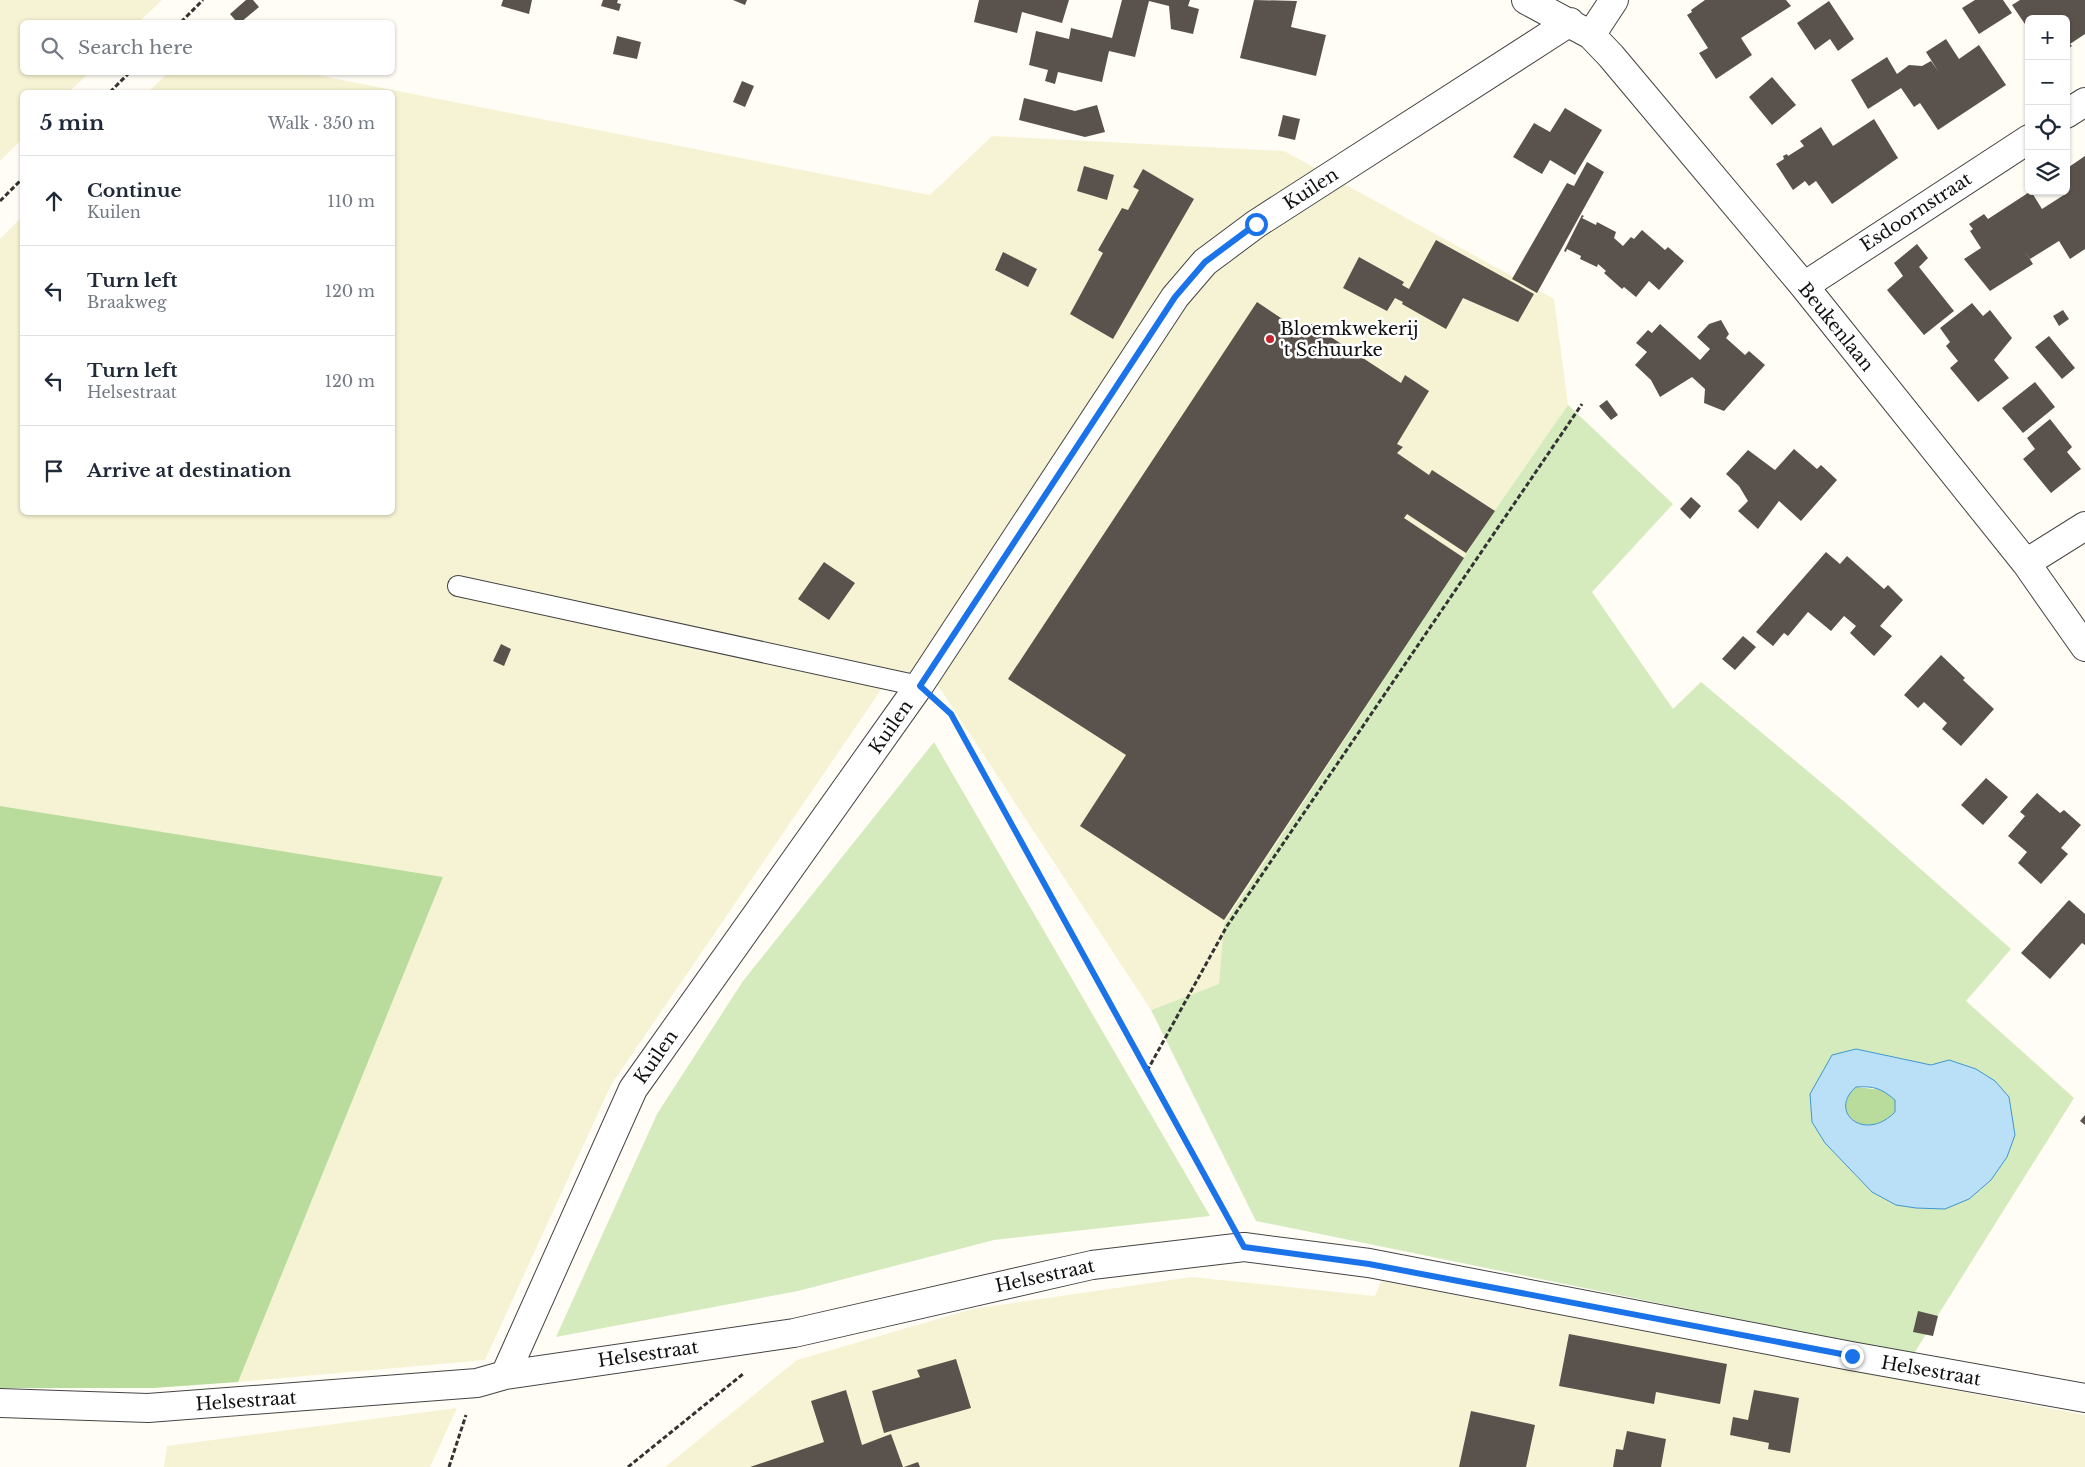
<!DOCTYPE html>
<meta charset="utf-8">
<style>
:root{--surface:#fff;--page:#f2f2f3;--text:#1f2937;--muted:#747a83;--line:#e0e1e3}
body{margin:0;font-family:"Libre Baskerville",serif;background:var(--page);color:var(--text)}
.controls{position:absolute;right:15px;top:15px;display:grid;overflow:hidden;border-radius:8px;box-shadow:0 1px 4px #0004}
.controls button{width:45px;height:45px;display:grid;place-items:center;padding:0;border:0;border-bottom:1px solid var(--line);background:var(--surface);color:var(--text);font:25px sans-serif}
.stop{position:absolute;width:15px;height:15px;margin:-11px;border:4px solid #1a73e8;border-radius:50%;background:#fff}
.stop.end{background:#1a73e8;border-color:#fff;box-shadow:0 1px 5px #0008}
.list{margin:0;padding:0;list-style:none}
h2{display:flex;justify-content:space-between;align-items:center;height:65px;margin:0;padding:0 20px;font-size:21px}
h2 small{font-size:16px;font-weight:400;color:var(--muted)}
.list li{display:grid;grid-template-columns:32px 1fr auto;gap:15px;align-items:center;box-sizing:border-box;height:90px;padding:0 20px;border-top:1px solid var(--line)}
.list b{display:block;font-size:19px;white-space:nowrap}
.list p{margin:0;font-size:16px;white-space:nowrap;color:var(--muted)}
.list em{font-size:16px;font-style:normal;color:var(--muted)}
.icon{flex:none;width:28px;height:28px;fill:none;stroke:currentColor;stroke-width:2;stroke-linecap:round;stroke-linejoin:round}
.map{position:relative;flex:none;width:2085px;height:1467px;overflow:hidden}
.search{position:absolute;background:var(--surface);box-shadow:0 1px 4px #0004;left:20px;top:20px;width:375px;height:55px;display:flex;align-items:center;gap:12px;box-sizing:border-box;padding:0 18px;border-radius:8px;color:var(--muted);font-size:19px}
.panel{position:absolute;background:var(--surface);box-shadow:0 1px 4px #0004;left:20px;top:90px;width:375px;height:425px;border-radius:8px}
.map>svg:first-child{display:block}
.farmland{fill:#f6f3d4}
.green{fill:#d5ebbd;fill-rule:evenodd}
.forest{fill:#b9dc9c}
.water{fill:#b9e0f7;stroke:#3f96cf;fill-rule:evenodd}
.building{fill:#5a524d}
.lines{fill:none;stroke-linecap:round;stroke-linejoin:round}
.service-casing{stroke:#444;stroke-width:22}
.minor-casing{stroke:#444;stroke-width:30}
.path{stroke:#333;stroke-width:3;stroke-dasharray:5 2.5;stroke-linecap:butt}
.service{stroke:#fff;stroke-width:20}
.minor{stroke:#fff;stroke-width:28}
.route{stroke:#1a73e8;stroke-width:6}
.poi-dot{fill:#c4262e;stroke:#fff;stroke-width:2}
.labels{text-anchor:middle;stroke-width:5;stroke-linejoin:round;paint-order:stroke}
.street-label{font-size:18px;fill:#111;stroke:#fff}
.poi-label{font-size:18px;fill:#111;stroke:#fff;text-anchor:start}
</style>
<div class="map">
<svg width="2085" height="1467" viewBox="0 0 2085 1467">
<rect width="100%" height="100%" fill="#fffdf5"/>
<path class="farmland" d="M0,0H162L139,22H22V72L89,73L69,92H22V139L0,161Z
M168,73H306L930,195L992,136L1284,151L1554,299L1568,405L1493,513L1225,924L1219,984L1151,1010L935,681L883,687L611,1085L485,1360L238,1382L442,878L0,806V239L22,217V512H392V92H148Z
M1192,1277L1375,1296L1381,1281L2085,1415V1467H665L797,1360L972,1309Z
M457,1408L430,1467H164L167,1446Z"/>
<path class="green" d="M1568,405L1673,504L1592,592L1673,709L1701,682L1847,804L2011,949L1966,1001L2074,1098L1913,1355L1256,1221L1151,1010L1219,984L1224,924L1493,513ZM1856,1049L1931,1065L1949,1060L1976,1069L1995,1081L2009,1098L2007,1157L1991,1180L1969,1199L1896,1205L1872,1192L1825,1143L1812,1122Z
M934,742L1210,1216L994,1240L798,1291L556,1337L657,1114L743,981Z"/>
<path class="forest" d="M0,806L443,877L238,1382L153,1388H0Z
M1856,1087L1883,1090L1895,1100V1112C1865,1143 1827,1112 1856,1087Z"/>
<path class="water" d="M1856,1049L1931,1065L1949,1060L1976,1069L1995,1081L2009,1097L2015,1135L2007,1157L1991,1180L1969,1199L1945,1209L1916,1208L1896,1205L1872,1192L1825,1143L1812,1122L1810,1094L1832,1055ZM1856,1087C1874,1086 1881,1088 1895,1100V1112C1865,1143 1827,1112 1856,1087Z"/>
<path class="building" d="M246,0H253L259,7L241,22H237L230,14Z
M503,0H532L529,14L501,6Z
M603,0H618L617,3L621,4L619,11L601,6Z
M733,0H747L745,5Z
M979,0H1069L1062,23L1022,12L1017,33L974,22Z
M1122,0H1190L1188,6L1199,9L1193,34L1171,29L1169,6L1149,1L1135,57L1109,51L1102,82L1058,72L1055,84L1045,81L1048,70L1029,65L1036,31L1069,39L1071,28L1112,38Z
M1254,0L1297,1L1291,27L1326,35L1316,76L1240,58Z
M1705,0H1786L1791,6L1741,38L1752,55L1716,79L1699,53L1708,48L1687,15L1692,12L1691,10Z
M1975,0H2003L2012,13L1979,34L1962,8Z
M2020,0H2085V34L2070,44L2072,46L2066,50V19H2029V30L2012,5Z
M1829,1L1854,39L1838,51L1830,39L1815,50L1797,23Z
M617,36L641,42L637,59L613,54Z
M1946,39L1959,59L1979,45L2006,85L1938,130L1920,103L1914,107L1901,88L1868,109L1851,80L1887,57L1897,74L1909,65L1922,66L1931,61L1938,71L1926,52Z
M1772,77L1796,105L1772,125L1749,97Z
M742,81L754,86L745,107L733,102Z
M1024,98L1075,111L1097,105L1105,132L1085,137L1019,120Z
M1565,108L1602,130L1575,175L1550,160L1542,174L1513,157L1534,123L1550,132Z
M1283,115L1300,119L1295,140L1278,136Z
M1874,119L1898,158L1832,204L1816,181L1809,186L1805,181L1793,190L1776,164L1784,159L1783,156L1787,154L1788,156L1804,146L1800,141L1821,127L1833,146Z
M2085,156V249L2070,259L2059,241L2030,259L2024,250L2033,264L1990,291L1964,259L1981,248L1970,231L1973,229L1969,224L1984,214L1988,219L2031,191L2042,209L2067,193L2066,169Z
M1587,162L1604,172L1537,293L1512,279L1567,183L1574,186Z
M1084,166L1114,175L1107,200L1077,191Z
M1143,169L1194,199L1113,339L1070,314L1103,253L1098,250L1122,208L1128,210L1139,190L1133,187Z
M1582,215L1584,216L1582,218L1596,225L1597,222L1616,232L1614,238L1623,246L1631,237L1634,239L1642,230L1665,250L1668,247L1684,261L1659,290L1649,281L1636,297L1624,287L1622,289L1604,273L1606,271L1598,264L1597,267L1580,259L1581,256L1567,249L1566,252L1564,251Z
M1436,240L1534,294L1518,322L1463,298L1446,329L1402,304L1403,302L1395,298L1387,311L1343,288L1359,257L1404,282L1402,285L1409,289Z
M1917,244L1928,258L1919,267L1954,311L1924,335L1887,290L1903,276L1894,263Z
M1003,252L1037,269L1028,287L995,270Z
M1257,302L1305,334L1311,324L1401,383L1405,375L1429,391L1397,444L1403,447L1397,453L1429,475L1432,470L1495,511L1466,553L1407,514L1404,518L1464,558L1224,920L1080,826L1126,755L1008,679Z
M1972,303L1983,316L1990,310L2012,338L1994,360L2009,378L1978,402L1950,368L1958,361L1946,346L1950,342L1940,328Z
M2063,310L2069,319L2059,326L2053,316Z
M1721,320L1729,334L1726,338L1745,355L1749,351L1765,365L1724,411L1704,403L1705,389L1692,377L1660,397L1651,380L1635,365L1647,352L1636,343L1648,330L1652,333L1660,324L1700,360L1710,349L1697,337L1709,324Z
M2049,336L2075,368L2062,379L2035,347Z
M2035,382L2055,407L2023,433L2002,408Z
M1607,400L1618,415L1611,420L1599,406Z
M2050,419L2072,447L2067,452L2081,469L2051,493L2023,459L2035,449L2027,438Z
M1794,449L1817,469L1821,465L1837,480L1801,521L1779,501L1758,529L1738,511L1748,501L1739,486L1726,474L1748,450L1775,470Z
M1691,497L1701,506L1690,519L1680,509Z
M1826,552L1840,564L1847,556L1884,589L1888,585L1903,600L1880,626L1892,636L1874,656L1850,633L1856,626L1844,616L1831,631L1808,612L1788,636L1784,633L1773,646L1756,632Z
M824,562L855,583L829,620L798,599Z
M1743,636L1756,647L1735,670L1722,659Z
M501,644L511,649L504,666L493,661Z
M1941,655L1965,678L1963,680L1994,709L1961,746L1942,729L1947,723L1924,702L1918,708L1904,695Z
M1986,778L2008,797L1983,825L1961,805Z
M2037,793L2060,813L2064,810L2081,825L2061,848L2068,854L2041,884L2018,863L2027,852L2008,836L2025,816L2020,812Z
M2069,900L2085,914V945L2082,943L2050,979L2021,953Z
M2085,1115V1125L2080,1121Z
M1918,1311L1938,1316L1933,1336L1913,1332Z
M1569,1334L1727,1364L1720,1404L1656,1392L1654,1404L1559,1386Z
M956,1359L971,1408L884,1433L872,1391L920,1377L917,1370Z
M846,1390L862,1445L891,1434L903,1467H750L824,1442L811,1401Z
M1754,1390L1799,1398L1790,1453L1768,1449L1769,1443L1730,1435L1733,1417L1748,1420Z
M1471,1411L1535,1425L1526,1467H1459Z
M1627,1431L1666,1439L1661,1467H1613L1616,1449L1623,1450Z
M918,1462L920,1467H904Z"/>
<g class="lines">
<defs>
<path id="service" d="M458,586L919,686"/>
<path id="minor" d="M1526,0L1591,35L1611,56L1804,286L2026,563L2085,647
M1591,35L1614,0
M2066,114L2085,102
M1804,286L2029,139
M2026,563L2085,526
M505,1375L633,1089L919,686L1175,297L1205,262L1256,224L1570,22
M0,1403L148,1408L477,1383L505,1375L794,1333L1092,1265L1244,1247L1369,1263L1851,1356L2085,1398"/>
</defs>
<use href="#service" class="service-casing"/>
<use href="#minor" class="minor-casing"/>
<path class="path" d="M181,22L203,0
M110,92L130,72
M0,201L22,179
M943,707L951,714L1228,1218
M1147,1071L1227,926L1582,404
M449,1467L466,1415
M628,1467L743,1374"/>
<use href="#service" class="service"/>
<use href="#minor" class="minor"/>
</g>
<g class="lines">
<path class="route" d="M1256,224L1205,262L1175,297L920,686L951,714L1244,1247L1369,1264L1852,1356"/>
</g>
<circle class="poi-dot" cx="1270" cy="339" r="5"/>
<g class="labels">
<g class="street-label">
<text transform="translate(1311 189) rotate(-33)" y="6">Kuilen</text>
<text transform="translate(1916 212) rotate(-33)" y="6">Esdoornstraat</text>
<text transform="translate(1836 327) rotate(51)" y="6">Beukenlaan</text>
<text transform="translate(891 727) rotate(-55)" y="6">Kuilen</text>
<text transform="translate(656 1057) rotate(-55)" y="6">Kuilen</text>
<text transform="translate(1045 1276) rotate(-12)" y="6">Helsestraat</text>
<text transform="translate(648 1354) rotate(-8)" y="6">Helsestraat</text>
<text transform="translate(1931 1371) rotate(10)" y="6">Helsestraat</text>
<text transform="translate(246 1401) rotate(-4)" y="6">Helsestraat</text>
</g>
<g class="poi-label">
<text x="1280" y="335">Bloemkwekerij<tspan x="1280" dy="21">'t Schuurke</tspan></text>
</g>
</g>
</svg>
<div class="controls">
<button>+</button>
<button>−</button>
<button><svg class="icon" aria-label="locate" viewBox="0 0 24 24"><circle cx="12" cy="12" r="6"/><path d="M12 2v4M12 18v4M2 12h4M18 12h4"/></svg></button>
<button><svg class="icon" aria-label="layers" viewBox="0 0 24 24"><path d="M12 4l9 5-9 5-9-5zM3 14l9 5 9-5"/></svg></button>
</div>
<div class="stop" style="left:1256px;top:224px"></div>
<div class="stop end" style="left:1852px;top:1356px"></div>
<div class="search"><svg class="icon" aria-label="search" viewBox="0 0 24 24"><circle cx="10" cy="10" r="6"/><path d="M15 15l6 6"/></svg>Search here</div>
<section class="panel">
<h2>5 min<small>Walk · 350 m</small></h2>
<ul class="list">
<li><svg class="icon" aria-label="ahead" viewBox="0 0 24 24"><path d="M12 20V5M6 11l6-6 6 6"/></svg><div><b>Continue</b><p>Kuilen</p></div><em>110 m</em></li>
<li><svg class="icon" aria-label="left" viewBox="0 0 24 24"><path d="M17 20v-9H6M10 6l-5 5 5 5"/></svg><div><b>Turn left</b><p>Braakweg</p></div><em>120 m</em></li>
<li><svg class="icon" aria-label="left" viewBox="0 0 24 24"><path d="M17 20v-9H6M10 6l-5 5 5 5"/></svg><div><b>Turn left</b><p>Helsestraat</p></div><em>120 m</em></li>
<li><svg class="icon" aria-label="arrive" viewBox="0 0 24 24"><path d="M6 21V4h12l-3 4 3 4H6"/></svg><div><b>Arrive at destination</b></div></li>
</ul>
</section>
</div>
